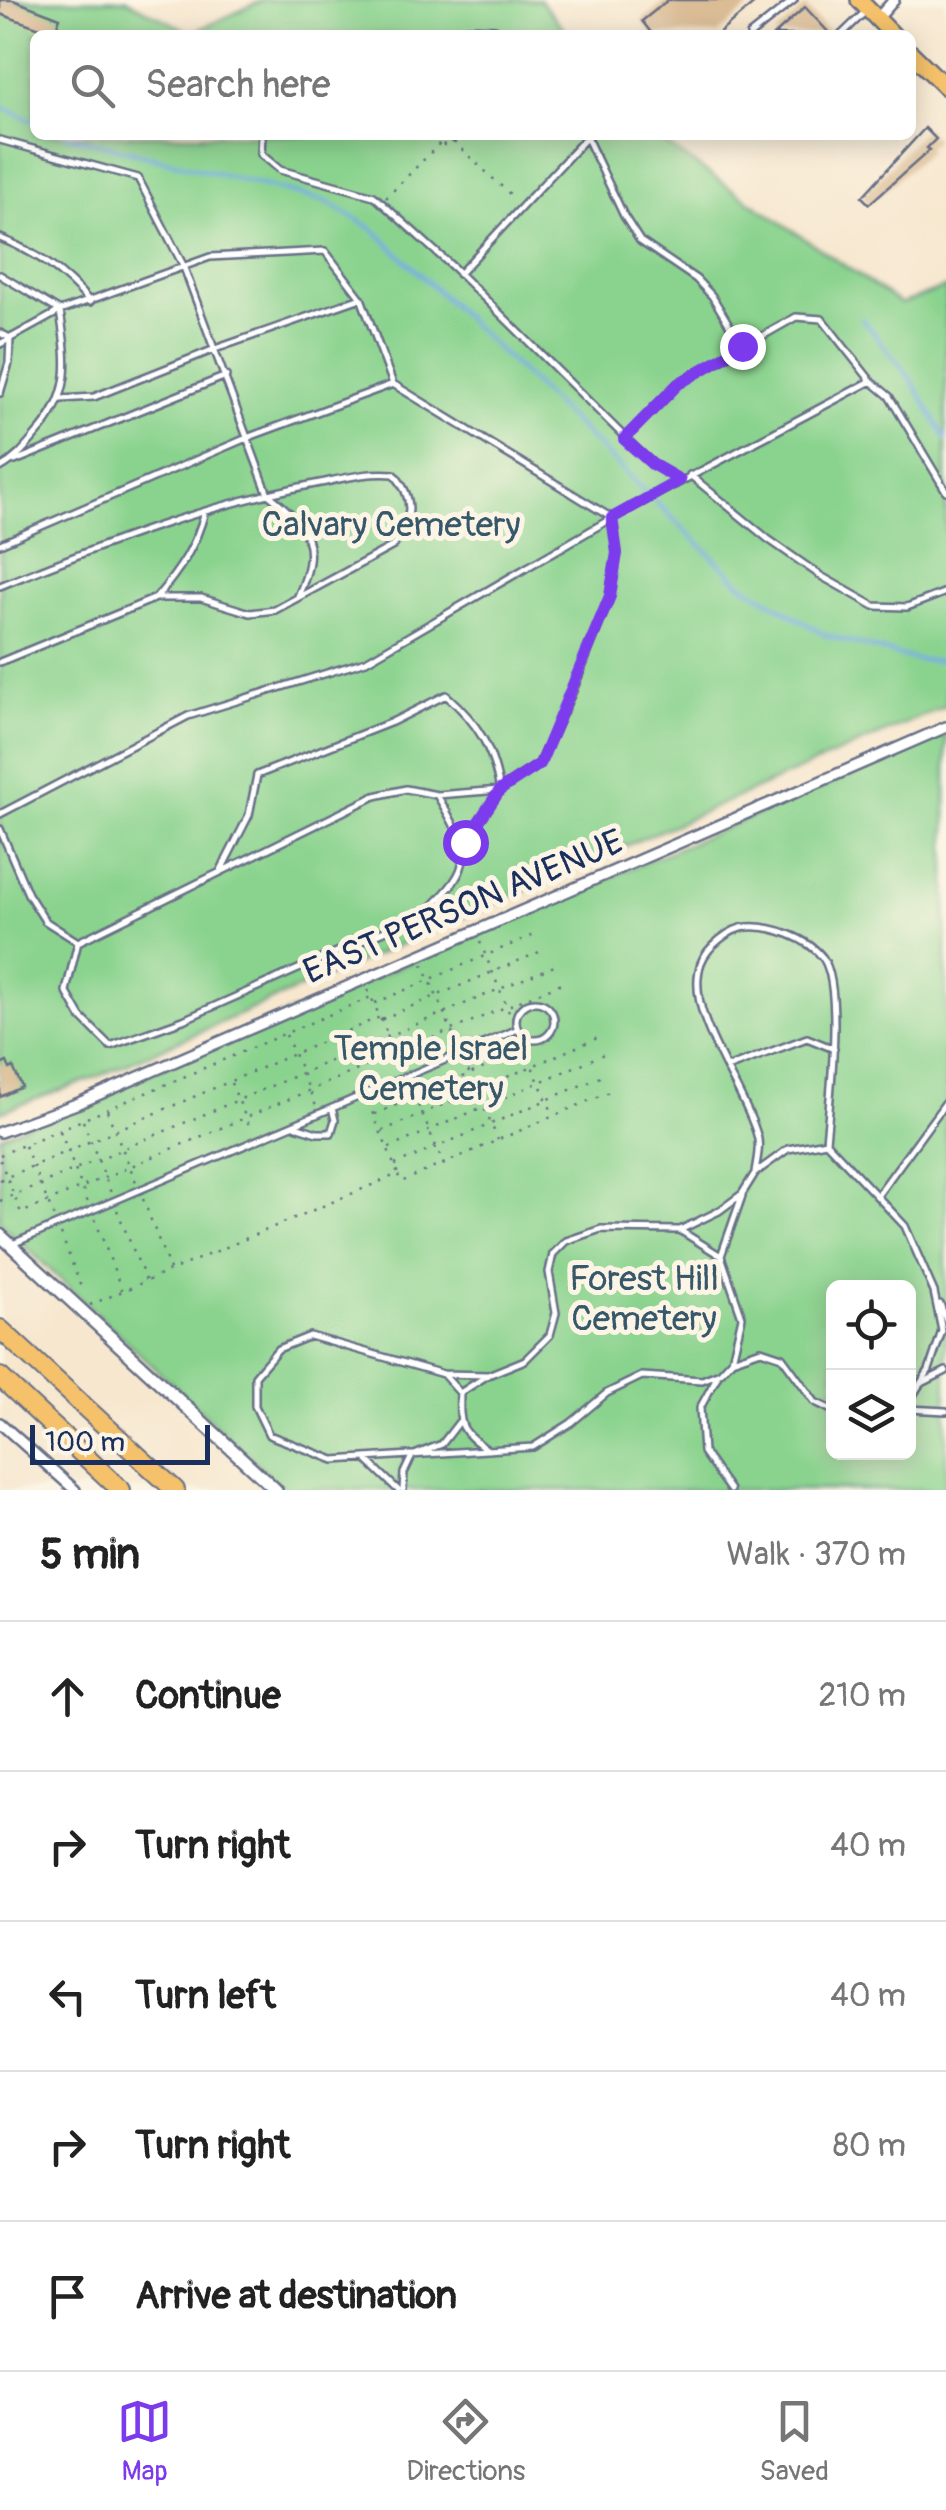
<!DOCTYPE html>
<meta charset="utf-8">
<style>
:root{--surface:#fff;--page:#f6f6f6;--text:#222;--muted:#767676;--line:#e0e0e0;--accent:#7c3aed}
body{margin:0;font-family:Pangolin,sans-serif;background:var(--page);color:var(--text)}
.controls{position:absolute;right:30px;bottom:30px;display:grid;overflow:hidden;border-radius:15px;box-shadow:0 5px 25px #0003}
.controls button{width:90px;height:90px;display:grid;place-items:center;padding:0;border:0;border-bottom:2px solid var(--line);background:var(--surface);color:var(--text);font:50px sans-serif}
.scale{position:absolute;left:30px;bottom:25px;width:180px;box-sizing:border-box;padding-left:10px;border:5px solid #1b2f5e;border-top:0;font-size:28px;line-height:35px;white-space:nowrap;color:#1b2f5e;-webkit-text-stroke:8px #fcf5e5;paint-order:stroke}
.stop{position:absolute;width:30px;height:30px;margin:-22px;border:8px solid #7c3aed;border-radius:50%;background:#fff}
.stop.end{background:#7c3aed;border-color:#fff;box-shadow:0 2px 10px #0008}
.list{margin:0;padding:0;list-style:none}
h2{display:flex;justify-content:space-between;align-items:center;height:130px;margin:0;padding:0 40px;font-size:42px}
h2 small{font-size:32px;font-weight:400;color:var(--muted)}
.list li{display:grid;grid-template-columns:65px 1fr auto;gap:30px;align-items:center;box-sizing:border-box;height:150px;padding:0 40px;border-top:2px solid var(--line)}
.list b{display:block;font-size:38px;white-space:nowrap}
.list em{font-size:32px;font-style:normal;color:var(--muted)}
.icon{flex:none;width:55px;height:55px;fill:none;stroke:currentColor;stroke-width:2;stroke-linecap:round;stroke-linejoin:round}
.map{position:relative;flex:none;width:946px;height:1490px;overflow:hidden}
.search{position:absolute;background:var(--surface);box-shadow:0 5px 25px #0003;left:30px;right:30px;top:30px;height:110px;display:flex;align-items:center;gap:25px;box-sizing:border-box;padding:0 35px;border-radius:15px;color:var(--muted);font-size:38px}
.sheet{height:880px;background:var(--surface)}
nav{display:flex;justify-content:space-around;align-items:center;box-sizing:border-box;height:140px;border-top:2px solid var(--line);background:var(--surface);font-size:28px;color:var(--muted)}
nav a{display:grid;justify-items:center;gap:5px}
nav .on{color:var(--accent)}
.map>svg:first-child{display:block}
.green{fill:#8ad38e;stroke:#528176;stroke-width:2.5;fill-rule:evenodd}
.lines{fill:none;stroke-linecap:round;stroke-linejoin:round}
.stream{stroke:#79abe5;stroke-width:4}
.building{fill:#dabc95}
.service-casing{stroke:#686f86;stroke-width:10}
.minor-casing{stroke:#686f86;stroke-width:14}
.tertiary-casing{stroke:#686f86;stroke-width:16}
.primary-casing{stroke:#686f86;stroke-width:20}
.motorway-casing{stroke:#686f86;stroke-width:22}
.path{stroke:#686f86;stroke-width:2.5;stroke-dasharray:2.5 8;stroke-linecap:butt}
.service{stroke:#fff;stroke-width:5}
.minor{stroke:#fff;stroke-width:9}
.tertiary{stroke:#fff;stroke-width:11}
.primary{stroke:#f5c16b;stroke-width:15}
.motorway{stroke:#f5c16b;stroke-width:18}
.route{stroke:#7c3aed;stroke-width:12}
.labels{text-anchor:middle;stroke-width:10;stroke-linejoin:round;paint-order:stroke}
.park-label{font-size:35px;fill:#37586a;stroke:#fcf5e5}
.street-label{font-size:35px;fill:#1b2f5e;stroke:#fcf5e5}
</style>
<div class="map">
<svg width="946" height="1490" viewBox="0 0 946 1490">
<rect width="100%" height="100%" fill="#fcf5e5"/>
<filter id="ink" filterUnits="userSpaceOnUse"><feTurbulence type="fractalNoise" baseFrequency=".01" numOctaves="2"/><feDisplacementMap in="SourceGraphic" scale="20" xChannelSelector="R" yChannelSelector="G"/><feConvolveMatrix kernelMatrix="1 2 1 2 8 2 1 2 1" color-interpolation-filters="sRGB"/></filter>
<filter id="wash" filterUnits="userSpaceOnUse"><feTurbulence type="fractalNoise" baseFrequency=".0048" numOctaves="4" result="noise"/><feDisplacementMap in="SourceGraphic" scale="40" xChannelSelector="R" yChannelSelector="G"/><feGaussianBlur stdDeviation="2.25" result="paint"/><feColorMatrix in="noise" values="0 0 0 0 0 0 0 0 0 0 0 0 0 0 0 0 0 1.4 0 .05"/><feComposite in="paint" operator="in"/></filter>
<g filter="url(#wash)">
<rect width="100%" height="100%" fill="#f7e7cf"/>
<path class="green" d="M0,0H126L192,33L263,0H540L569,35H35V135H652L901,304L946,287V706L94,1078L0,1112Z
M946,734V1490H285L0,1223V1136ZM834,1288H908V1452H834Z"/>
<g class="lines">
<path class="stream" d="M0,106L35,122
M65,135L325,201L373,229L740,583L825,635L917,660L946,661
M862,319L911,379L946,439"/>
</g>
<g id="blocks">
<path class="building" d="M0,0H13L60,18L54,33L0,14Z
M668,0H758L717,35H653L642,21Z
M805,7L831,35H774Z
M925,128L936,139L927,148L930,150L869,204L862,197Z
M7,1062L10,1069L13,1067L22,1087L0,1097V1065Z"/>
</g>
</g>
<g filter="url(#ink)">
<use href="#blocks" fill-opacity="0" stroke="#686f86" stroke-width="2.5"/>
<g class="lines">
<defs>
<path id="service" d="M452,35L467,28L495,29L501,35
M750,35L794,0
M841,35L866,11
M262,135L261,154L280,170L374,196L455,269L652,464L680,480
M587,138L624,216L640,241L696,279L712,296L742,346
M0,140L138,178L183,265L268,494C309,527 321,545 298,596
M0,238C37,253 64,272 90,302
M459,274L587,137
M0,275L60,311C68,363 73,395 35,436C24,449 15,460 0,468
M0,333L10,338L9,363L0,393
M0,344L60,311L210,257L325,251L361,298L393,384L249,437L0,544
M871,381L889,396L946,491
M61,399L94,397L215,349L361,298
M15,461L226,376
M690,475L768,539L821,576L874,606L907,607L946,592
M0,586C101,545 202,506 310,485C338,480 366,471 394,474C416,500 412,520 393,546L275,610L250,613L201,598H156L0,662
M156,598C180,570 196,546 205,511
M406,789L437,795C471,853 477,864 425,913L183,1020L110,1046L81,1017L66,991L78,942L375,796Z
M0,814L188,716L366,661L612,518L393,384
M0,829L28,894L45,921L78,942
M465,842L500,790L539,764L573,691L610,596L617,553L612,518L871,381L822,319L796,317L678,384L624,439
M220,872L249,815L257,775L392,722L446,695C479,724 492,747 500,790L437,795
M516 1021a19 19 0 1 1 38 0a19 19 0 1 1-38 0Z
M727,1068L807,1038L834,1049
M295,1126L317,1133H331L335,1120L332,1108
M755,1173C756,1162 761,1146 757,1135C744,1087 683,1013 701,963C707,947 730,928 747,927C772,925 808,938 823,958C844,988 829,1104 826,1142
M877,1196L946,1102
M681,1231L721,1256
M10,1245L518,1029
M940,1304L946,1320
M732,1360L742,1317L721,1256L742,1196
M443,1374L460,1393
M717,1377L700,1408L703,1452L730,1490
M922,1383L946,1371
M908,1409L946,1411
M834,1411L815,1402L782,1357L761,1350L732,1360L720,1373L702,1380L642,1376L607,1393L571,1423L533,1447L334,1460L269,1435L255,1406V1376L278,1349L310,1336L443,1374L488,1375L525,1360L550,1335L556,1313L549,1272L553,1254L566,1241L601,1229L680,1230L719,1211L742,1194L755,1173L788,1149L826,1142L905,1226L934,1292L942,1331L929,1370L908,1403
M488,1450C460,1431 459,1426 460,1393L488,1375
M368,1461L398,1490
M403,1490L404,1473L412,1456L442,1444L459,1422"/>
<path id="minor" d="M877,19L894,0
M0,1132L79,1103L946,727
M0,1423L75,1490"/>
<path id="tertiary" d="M0,1235L276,1490"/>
<path id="primary" d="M859,0L893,35
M911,53L946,87"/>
<path id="motorway" d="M0,1329L175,1490
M0,1377L121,1490"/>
</defs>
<use href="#service" class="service-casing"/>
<use href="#minor" class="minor-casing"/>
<use href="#tertiary" class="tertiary-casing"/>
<use href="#primary" class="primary-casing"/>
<use href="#motorway" class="motorway-casing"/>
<path class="path" d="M437,135L444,145L452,144L457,135
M454,142L515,199
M386,198L440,143
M480,942L513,1022
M423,964L457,1044
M368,990L403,1070
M375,1003L538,933
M382,1019L544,950
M286,1035L316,1106
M520,1039L553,1114
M464,1061L498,1140
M231,1083L251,1130
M410,1086L447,1172
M107,1111L136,1182
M375,1114L524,1051
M83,1121L111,1193
M60,1131L88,1203
M382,1131L602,1036
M25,1146L54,1217
M389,1148L604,1054
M0,1155L371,997
M0,1160L21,1213L562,983
M395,1165L605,1075
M398,1175L401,1182L609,1092
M0,1180L380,1017
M143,1199L170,1270
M0,1201L554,966
M117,1210L146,1281
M95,1219L122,1291
M61,1234L80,1284L73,1287
M90,1305L398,1174L368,1102"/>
<use href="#service" class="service"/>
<use href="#minor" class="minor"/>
<use href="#tertiary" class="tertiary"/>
<use href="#primary" class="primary"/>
<use href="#motorway" class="motorway"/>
</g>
</g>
<g class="lines" filter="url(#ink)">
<path class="route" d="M465,842L500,790L540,764L610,596L617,553L612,518L680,480L652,464L624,439L678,384L742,346"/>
</g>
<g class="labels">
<g class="park-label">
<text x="391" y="536">Calvary Cemetery</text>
<text x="431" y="1060">Temple Israel<tspan x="431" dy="40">Cemetery</tspan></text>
<text x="644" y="1290">Forest Hill<tspan x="644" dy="40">Cemetery</tspan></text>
</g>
<g class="street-label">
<text transform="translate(463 906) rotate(-23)" y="12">EAST PERSON AVENUE</text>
</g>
</g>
</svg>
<div class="controls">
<button><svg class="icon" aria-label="locate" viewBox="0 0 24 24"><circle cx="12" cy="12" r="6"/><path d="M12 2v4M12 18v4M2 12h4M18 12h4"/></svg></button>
<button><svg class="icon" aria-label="layers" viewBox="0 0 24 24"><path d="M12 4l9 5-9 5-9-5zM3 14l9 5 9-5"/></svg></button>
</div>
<div class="scale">100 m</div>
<div class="stop" style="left:465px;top:842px"></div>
<div class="stop end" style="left:742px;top:346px"></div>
<div class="search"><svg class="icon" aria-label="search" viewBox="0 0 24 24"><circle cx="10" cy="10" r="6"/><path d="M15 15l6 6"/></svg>Search here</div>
</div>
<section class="sheet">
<h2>5 min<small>Walk · 370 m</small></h2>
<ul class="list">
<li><svg class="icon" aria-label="ahead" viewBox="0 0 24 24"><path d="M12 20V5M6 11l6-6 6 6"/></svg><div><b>Continue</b></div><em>210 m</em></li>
<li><svg class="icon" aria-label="right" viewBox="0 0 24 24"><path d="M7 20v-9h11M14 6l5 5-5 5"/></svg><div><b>Turn right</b></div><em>40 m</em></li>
<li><svg class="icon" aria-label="left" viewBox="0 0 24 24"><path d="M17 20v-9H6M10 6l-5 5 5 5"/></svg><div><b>Turn left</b></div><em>40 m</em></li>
<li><svg class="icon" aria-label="right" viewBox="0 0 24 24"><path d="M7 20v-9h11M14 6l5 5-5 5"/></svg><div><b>Turn right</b></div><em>80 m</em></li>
<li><svg class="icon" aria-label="arrive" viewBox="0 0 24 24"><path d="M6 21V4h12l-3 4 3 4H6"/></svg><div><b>Arrive at destination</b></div></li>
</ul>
</section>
<nav>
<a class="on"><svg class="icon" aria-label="map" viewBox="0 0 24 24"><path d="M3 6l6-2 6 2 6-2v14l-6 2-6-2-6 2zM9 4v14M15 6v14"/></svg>Map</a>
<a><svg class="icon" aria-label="directions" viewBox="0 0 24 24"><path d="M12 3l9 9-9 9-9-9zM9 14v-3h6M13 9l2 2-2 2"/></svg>Directions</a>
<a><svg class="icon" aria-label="saved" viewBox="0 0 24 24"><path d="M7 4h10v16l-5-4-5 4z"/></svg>Saved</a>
</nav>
